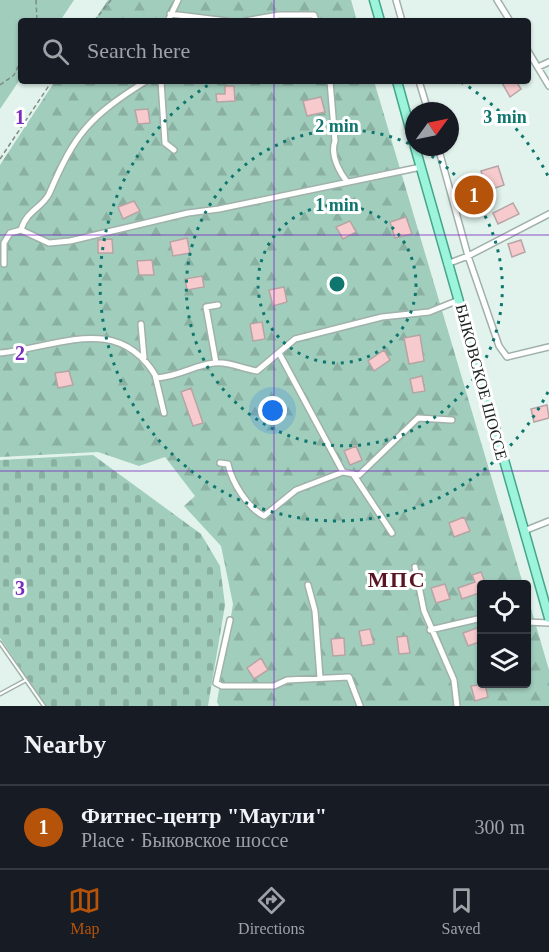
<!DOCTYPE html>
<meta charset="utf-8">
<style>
:root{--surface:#171b24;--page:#20242c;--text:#f1f3f6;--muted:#9ea1a6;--line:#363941;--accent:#b45309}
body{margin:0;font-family:"Times New Roman",serif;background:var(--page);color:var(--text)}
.controls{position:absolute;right:18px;bottom:18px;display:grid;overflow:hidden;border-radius:6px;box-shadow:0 2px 4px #0004}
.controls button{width:54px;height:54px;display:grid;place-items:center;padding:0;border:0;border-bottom:2px solid var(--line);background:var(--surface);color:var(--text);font:30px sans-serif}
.compass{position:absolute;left:405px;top:102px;width:54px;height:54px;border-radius:50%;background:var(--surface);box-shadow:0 2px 4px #0004;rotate:57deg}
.you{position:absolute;left:273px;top:411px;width:21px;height:21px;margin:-15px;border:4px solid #fff;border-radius:50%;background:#1a73e8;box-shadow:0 0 0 9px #1a73e833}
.badge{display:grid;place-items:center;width:39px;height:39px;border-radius:50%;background:var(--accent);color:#fff;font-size:20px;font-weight:700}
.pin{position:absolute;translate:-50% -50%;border:3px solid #fff;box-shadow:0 2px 6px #0006}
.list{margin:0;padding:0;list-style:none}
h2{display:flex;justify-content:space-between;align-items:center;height:78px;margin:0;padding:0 24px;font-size:26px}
h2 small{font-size:20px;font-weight:400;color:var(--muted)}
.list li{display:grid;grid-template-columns:39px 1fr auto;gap:18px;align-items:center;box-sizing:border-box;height:84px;padding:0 24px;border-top:2px solid var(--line)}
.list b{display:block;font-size:22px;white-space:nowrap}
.list p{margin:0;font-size:20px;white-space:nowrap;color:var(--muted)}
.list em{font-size:20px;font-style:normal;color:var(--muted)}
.icon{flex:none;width:33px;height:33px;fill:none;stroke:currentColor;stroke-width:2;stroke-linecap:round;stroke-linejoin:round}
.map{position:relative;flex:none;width:549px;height:706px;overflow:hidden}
.search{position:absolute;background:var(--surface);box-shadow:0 2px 4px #0004;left:18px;right:18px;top:18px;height:66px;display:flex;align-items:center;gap:15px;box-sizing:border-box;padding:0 21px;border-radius:6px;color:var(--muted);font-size:22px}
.sheet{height:162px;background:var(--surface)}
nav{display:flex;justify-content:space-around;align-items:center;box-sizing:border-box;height:84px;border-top:2px solid var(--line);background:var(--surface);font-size:16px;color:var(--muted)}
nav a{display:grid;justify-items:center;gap:3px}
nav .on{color:var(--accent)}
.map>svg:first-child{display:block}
.green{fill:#a1cdbd}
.forest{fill:url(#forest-firs)}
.cemetery{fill:url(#cemetery-stones)}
.building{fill:#f7cbce;stroke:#b6a4a4;stroke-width:1.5}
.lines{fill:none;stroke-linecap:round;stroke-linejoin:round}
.lane-casing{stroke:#a0b1aa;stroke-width:5}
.street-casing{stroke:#a0b1aa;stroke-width:8}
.primary-casing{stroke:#44a68a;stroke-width:11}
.path{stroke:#7f8c87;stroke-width:1.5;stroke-dasharray:4.5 3;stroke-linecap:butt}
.lane{stroke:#fff;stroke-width:2}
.street{stroke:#fff;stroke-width:5}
.primary{stroke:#9cf4db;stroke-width:8}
.grid{fill:none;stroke:#7b2cbf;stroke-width:1.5;stroke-opacity:0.55}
.ring{fill:none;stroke:#0f766e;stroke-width:3;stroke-dasharray:3 6}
.labels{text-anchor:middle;stroke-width:6;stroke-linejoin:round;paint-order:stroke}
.street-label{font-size:16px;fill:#1b221f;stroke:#fff}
.district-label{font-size:22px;font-weight:bold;letter-spacing:1.5px;fill:#591421;stroke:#fff}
.grid-label{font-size:20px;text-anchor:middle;font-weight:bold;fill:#7b2cbf;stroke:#fff;stroke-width:6;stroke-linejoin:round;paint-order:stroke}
.centre{fill:#0f766e;stroke:#fff;stroke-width:3}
.ring-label{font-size:18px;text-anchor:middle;font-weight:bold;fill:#0f766e;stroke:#fff;stroke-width:6;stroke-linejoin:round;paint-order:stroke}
</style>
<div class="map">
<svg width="549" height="706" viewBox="0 0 549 706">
<defs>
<pattern id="forest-firs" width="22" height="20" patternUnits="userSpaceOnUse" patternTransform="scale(1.5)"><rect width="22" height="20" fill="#a1cdbd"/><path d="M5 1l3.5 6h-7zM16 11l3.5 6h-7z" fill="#8ab0a2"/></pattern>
<pattern id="cemetery-stones" width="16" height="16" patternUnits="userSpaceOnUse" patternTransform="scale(1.5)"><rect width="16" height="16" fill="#a1cdbd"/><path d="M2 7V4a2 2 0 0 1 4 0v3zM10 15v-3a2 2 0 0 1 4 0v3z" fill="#8ab0a2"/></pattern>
</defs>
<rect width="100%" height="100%" fill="#e1f3ec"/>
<path class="green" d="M0,0H74L60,21H21V78L0,109Z"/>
<path class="forest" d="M108,0H351L357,21H94Z
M55,81H374L523,584H482V684H526L527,595L549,670V706H219L217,702L233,604L221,546L184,506L195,496L165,457L139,466L98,452L0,457V165Z"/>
<path class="cemetery" d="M93,455L201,534L220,566L225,605L208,706H46L0,638V460Z"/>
<path class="building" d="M501,81H516L521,89L510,97Z
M225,86H234L235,101L217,102L216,94H225Z
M321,97L325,112L307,116L303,101Z
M148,109L150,123L138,124L135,110Z
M498,166L504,185L480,193L483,205L470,208L464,186L484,181L481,171Z
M134,201L140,211L123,219L118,207Z
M513,203L519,214L498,224L493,213Z
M406,217L412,234L395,238L390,222Z
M350,221L356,232L343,239L336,227Z
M187,238L190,253L173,256L170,242Z
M112,239L113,253H98V240Z
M521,240L525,252L512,257L508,244Z
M152,260L154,275H139L137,261Z
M202,276L204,287L187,290L185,279Z
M284,287L287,302L273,306L269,290Z
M262,322L265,339L253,341L250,324Z
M420,335L424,361L409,364L404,338Z
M384,350L390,360L374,371L368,361Z
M69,371L73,385L58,388L55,373Z
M422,376L425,391L413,393L410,379Z
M191,388L203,423L193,426L181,392Z
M547,405L549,418L534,422L531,409Z
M356,446L362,460L350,465L344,451Z
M464,517L470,531L454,537L449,523Z
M481,572L486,585H482V592L462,599L458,588L475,582L472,575Z
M445,584L450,599L436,603L431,588Z
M477,628L482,641L468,646L463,633Z
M370,629L374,644L362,646L359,631Z
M407,636L410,653L399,654L397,637Z
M344,638L345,655L333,656L331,639Z
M261,658L268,670L254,679L247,668Z
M485,684L488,697L475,701L471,686Z"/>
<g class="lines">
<defs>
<path id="lane" d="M0,643L44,706
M0,694L26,680"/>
<path id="street" d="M396,0L402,21
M497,0L510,21
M170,14L227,21
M168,21L178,0
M245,21L279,15H314L316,21
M528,51L549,86
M538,67L549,62
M161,81L165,143L174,150
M330,81L335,141C330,155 339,171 347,182
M419,81L428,111
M438,147L468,256L499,346L507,357L549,347
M21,230L49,243L70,241L188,213L219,209L421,167
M4,264V243L10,233L21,230C26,211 42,208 49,194C75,133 89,117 146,81
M447,264L468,256L549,214
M141,324L144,358
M0,353C59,347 119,312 157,378C180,376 195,365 214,363C229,361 242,369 257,371L295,339L382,317L429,312L459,300
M279,353L343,472L359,475L418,418L452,420
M216,363L206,307L218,305
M155,375L164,413
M220,463L228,464C232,483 248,508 264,516L296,490L343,472
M353,474L392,533
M524,531L549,521
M415,567L424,611L454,680L457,706
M308,585L315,611L320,678
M230,620L216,683L222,686H274L287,680L349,677L360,706
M526,622L549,623
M430,630L482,618"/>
<path id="primary" d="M374,0L380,21
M397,81L414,143
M415,147L549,618"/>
</defs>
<use href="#lane" class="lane-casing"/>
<use href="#street" class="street-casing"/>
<use href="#primary" class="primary-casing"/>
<path class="path" d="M36,0L37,21
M94,21L111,0
M0,85L14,75L21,60
M0,159L52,81"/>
<use href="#lane" class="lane"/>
<use href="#street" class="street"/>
<use href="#primary" class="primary"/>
</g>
<path class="grid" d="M274,0V21M274,81V706M0,235H549M0,471H549"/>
<g class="ring">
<circle cx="337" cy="284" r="79"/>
<path d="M416 147A158 158 0 1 1 414 146"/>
<path d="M548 392A237 237 0 1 1 213 82M461 82A237 237 0 0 1 548 176"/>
</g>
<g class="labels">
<g class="street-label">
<text transform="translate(482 382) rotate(75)" y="6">БЫКОВСКОЕ ШОССЕ</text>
</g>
<g class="district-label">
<text x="397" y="587">МПС</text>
</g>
</g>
<g class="grid-label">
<text x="20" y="124">1</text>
<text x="20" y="360">2</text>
<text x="20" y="595">3</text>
</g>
<circle cx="337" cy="284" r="9" class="centre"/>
<g class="ring-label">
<text x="505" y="123">3 min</text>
<text x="337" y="132">2 min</text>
<text x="337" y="211">1 min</text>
</g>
</svg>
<div class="controls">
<button><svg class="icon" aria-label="locate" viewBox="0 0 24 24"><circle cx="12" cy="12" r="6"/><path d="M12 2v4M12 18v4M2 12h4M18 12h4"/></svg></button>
<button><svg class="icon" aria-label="layers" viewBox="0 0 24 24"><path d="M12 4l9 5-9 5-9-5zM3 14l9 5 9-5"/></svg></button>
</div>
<svg class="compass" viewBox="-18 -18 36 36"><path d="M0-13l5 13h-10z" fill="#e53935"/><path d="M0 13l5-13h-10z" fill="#9ea1a6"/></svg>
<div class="you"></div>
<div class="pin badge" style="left:474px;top:195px">1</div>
<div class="search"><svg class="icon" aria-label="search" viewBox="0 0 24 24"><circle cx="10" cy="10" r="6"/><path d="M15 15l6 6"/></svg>Search here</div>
</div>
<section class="sheet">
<h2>Nearby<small></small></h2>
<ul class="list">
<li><span class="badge">1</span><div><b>Фитнес-центр &quot;Маугли&quot;</b><p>Place · Быковское шоссе</p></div><em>300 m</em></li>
</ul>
</section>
<nav>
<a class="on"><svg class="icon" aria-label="map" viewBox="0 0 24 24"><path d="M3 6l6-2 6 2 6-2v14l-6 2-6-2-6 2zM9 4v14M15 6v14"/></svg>Map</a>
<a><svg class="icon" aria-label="directions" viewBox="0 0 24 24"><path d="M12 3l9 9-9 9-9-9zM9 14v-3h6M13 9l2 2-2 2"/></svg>Directions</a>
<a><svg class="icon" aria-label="saved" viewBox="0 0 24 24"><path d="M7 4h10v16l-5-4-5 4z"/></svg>Saved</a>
</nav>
